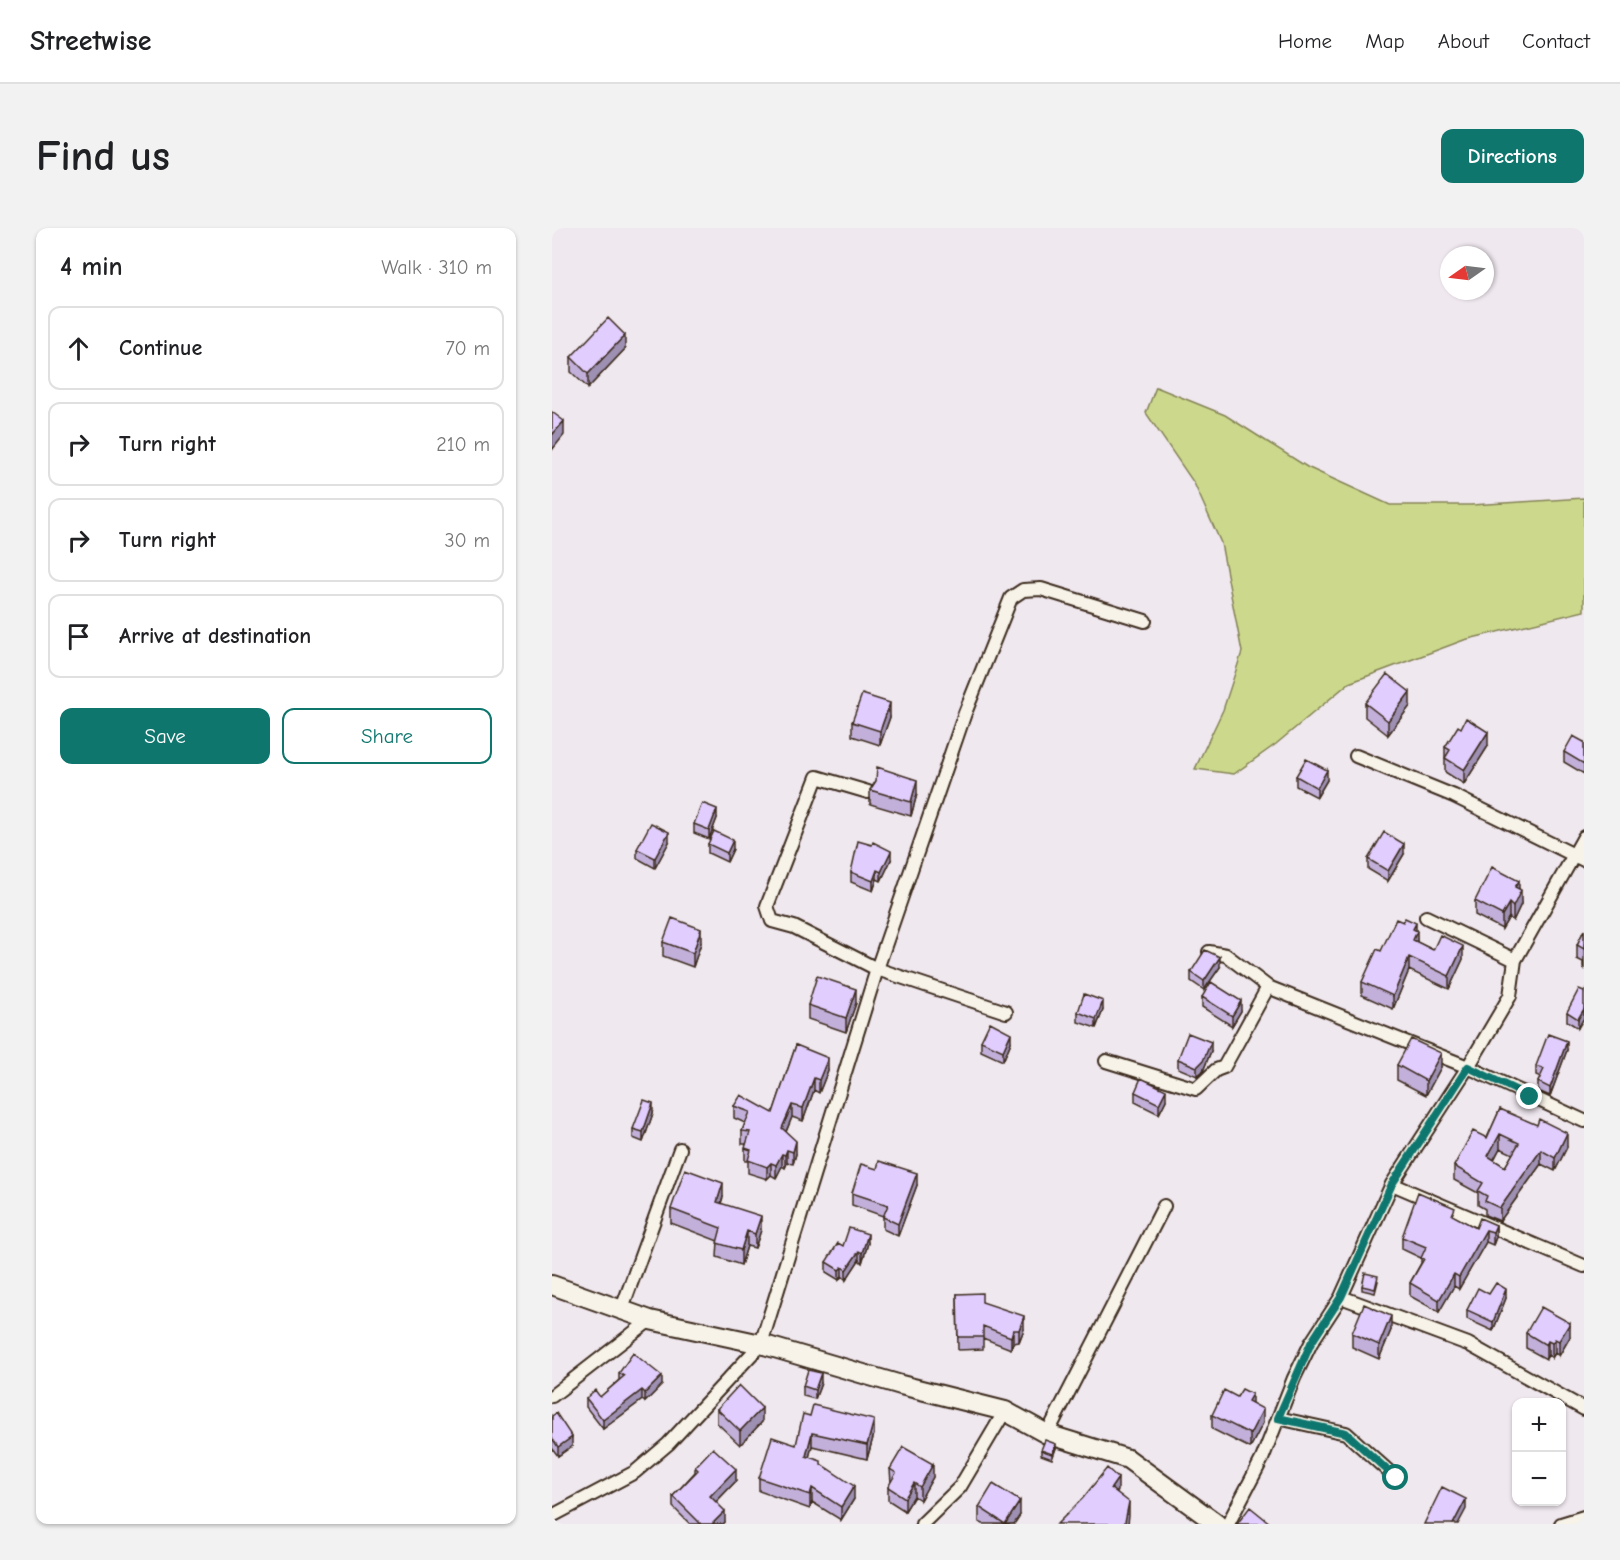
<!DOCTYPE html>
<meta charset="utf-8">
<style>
:root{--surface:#fff;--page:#f2f2f2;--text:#202124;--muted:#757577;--line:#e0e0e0;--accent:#0f766e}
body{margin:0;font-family:"Comic Neue",sans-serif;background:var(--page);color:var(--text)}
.controls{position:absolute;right:18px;bottom:18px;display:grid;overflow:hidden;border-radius:12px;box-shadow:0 2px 4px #0004}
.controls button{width:54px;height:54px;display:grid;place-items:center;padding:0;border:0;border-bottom:2px solid var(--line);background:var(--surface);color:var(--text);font:30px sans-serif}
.compass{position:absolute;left:888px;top:18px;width:54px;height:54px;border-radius:50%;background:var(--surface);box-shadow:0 2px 4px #0004;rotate:256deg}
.stop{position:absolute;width:18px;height:18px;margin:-14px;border:4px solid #0f766e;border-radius:50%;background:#fff}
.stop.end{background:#0f766e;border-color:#fff;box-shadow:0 2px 6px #0008}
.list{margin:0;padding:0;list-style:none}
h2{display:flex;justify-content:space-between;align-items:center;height:78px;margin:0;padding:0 24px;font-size:26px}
h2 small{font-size:20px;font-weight:400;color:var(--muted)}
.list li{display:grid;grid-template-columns:39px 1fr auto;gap:18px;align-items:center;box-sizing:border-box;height:84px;margin:0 12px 12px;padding:0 12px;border:2px solid var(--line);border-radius:12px}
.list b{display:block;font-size:22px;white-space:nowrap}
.list em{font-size:20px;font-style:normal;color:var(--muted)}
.actions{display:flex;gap:12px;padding:18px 24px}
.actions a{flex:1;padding:14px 0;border:2px solid var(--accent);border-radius:12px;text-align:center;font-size:21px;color:var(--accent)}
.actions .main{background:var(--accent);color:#fff}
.icon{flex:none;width:33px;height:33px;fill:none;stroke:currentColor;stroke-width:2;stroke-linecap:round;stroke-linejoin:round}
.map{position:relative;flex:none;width:1032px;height:1296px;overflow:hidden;border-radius:12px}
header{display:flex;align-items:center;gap:36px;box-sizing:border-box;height:84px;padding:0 30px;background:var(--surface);border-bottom:2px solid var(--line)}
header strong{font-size:28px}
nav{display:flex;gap:33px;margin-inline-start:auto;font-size:21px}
.intro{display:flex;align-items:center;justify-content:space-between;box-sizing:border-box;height:144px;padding:0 36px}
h1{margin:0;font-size:42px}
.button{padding:15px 27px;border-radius:12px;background:var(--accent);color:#fff;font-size:21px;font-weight:700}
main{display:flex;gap:36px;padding:0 36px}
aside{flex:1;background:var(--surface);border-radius:12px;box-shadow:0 2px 4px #0004}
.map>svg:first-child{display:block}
.green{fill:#ccd98c;stroke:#848255;stroke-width:1.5}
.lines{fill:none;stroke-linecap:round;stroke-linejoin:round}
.street-casing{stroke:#3b2a1e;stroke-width:16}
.secondary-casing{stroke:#3b2a1e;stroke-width:22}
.street{stroke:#f7f3e8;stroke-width:12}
.secondary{stroke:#f7f3e8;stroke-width:18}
.wall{fill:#c2b0da;stroke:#3b2a1e;stroke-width:1.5;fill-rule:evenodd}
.shaded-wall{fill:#9e90b2;stroke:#3b2a1e;stroke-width:1.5}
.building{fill:#e1cdfe;stroke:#3b2a1e;stroke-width:1.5;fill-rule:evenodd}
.route{stroke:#0f766e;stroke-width:8}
</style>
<header>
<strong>Streetwise</strong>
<nav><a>Home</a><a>Map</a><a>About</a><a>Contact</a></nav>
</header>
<div class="intro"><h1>Find us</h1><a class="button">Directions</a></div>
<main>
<aside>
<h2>4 min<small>Walk · 310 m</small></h2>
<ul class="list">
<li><svg class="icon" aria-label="ahead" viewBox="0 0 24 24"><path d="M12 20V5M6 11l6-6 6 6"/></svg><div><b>Continue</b></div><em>70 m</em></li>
<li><svg class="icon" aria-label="right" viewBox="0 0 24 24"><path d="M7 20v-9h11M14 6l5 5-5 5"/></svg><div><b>Turn right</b></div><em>210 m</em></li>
<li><svg class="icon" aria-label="right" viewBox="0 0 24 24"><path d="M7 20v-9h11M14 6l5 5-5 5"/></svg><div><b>Turn right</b></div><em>30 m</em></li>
<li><svg class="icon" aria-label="arrive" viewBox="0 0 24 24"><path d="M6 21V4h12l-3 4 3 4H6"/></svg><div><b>Arrive at destination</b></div></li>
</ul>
<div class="actions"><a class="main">Save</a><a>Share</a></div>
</aside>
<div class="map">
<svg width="1032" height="1296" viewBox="0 0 1032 1296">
<rect width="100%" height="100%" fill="#f0e8ef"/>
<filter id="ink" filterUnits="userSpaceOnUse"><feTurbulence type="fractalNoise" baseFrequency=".0167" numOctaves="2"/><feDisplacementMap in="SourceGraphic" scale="12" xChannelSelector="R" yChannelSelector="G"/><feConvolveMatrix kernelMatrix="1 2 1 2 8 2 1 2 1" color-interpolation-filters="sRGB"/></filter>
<g filter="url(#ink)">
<path class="green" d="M604,159L673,187L755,239L838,277H919L1032,270V383L912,412L797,455L724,516L682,546L643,541L671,482L690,424L669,315L642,255L594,185Z"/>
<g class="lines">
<defs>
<path id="street" d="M804,528L902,568L1032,632
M316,564L265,549L215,678L220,693L242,699L325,741L454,784
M874,689L963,732
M657,724L674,727L716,759
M554,833L644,861L664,842L672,839L716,759L916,839L1032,893
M840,956L1032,1038
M789,1069L916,1116L1032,1181
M69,1083L128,921
M0,1168L98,1092
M726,1190L794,1205L844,1250
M495,1206L612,978
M0,1288L83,1244L116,1216L209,1116L325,741L413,485L459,370L471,362L489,361L593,393
M370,1296L408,1259L453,1183
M676,1296L710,1231L742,1150L759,1115L789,1069L840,956L916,839L958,768L963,732L1032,609
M1009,1296L1032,1289"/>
<path id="secondary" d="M0,1057L98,1092L209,1116L349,1157L453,1183L495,1206L576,1231L665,1296"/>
</defs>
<use href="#street" class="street-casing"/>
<use href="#secondary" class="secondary-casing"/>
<use href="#street" class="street"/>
<use href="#secondary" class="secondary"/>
</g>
<path class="wall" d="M73,121L36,160L19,144V129Z
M813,475L858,478L836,507L813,489Z
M338,489L328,517L300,508V494Z
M1032,514V546L1012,534V524Z
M936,518L912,556L893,544V519Z
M744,548L775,552L765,569L744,558Z
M324,553L365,566L359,588L318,576V562Z
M165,590L157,611L142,605V596Z
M117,614L103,640L85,630V621Z
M156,616L181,621L175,634L156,625Z
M852,626L836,653L816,641V631Z
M339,632L329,653L325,651L321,663L299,654V644Z
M967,661L969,676L961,693L957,689L950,701L923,687V673Z
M1032,702V741L1031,740V734L1025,731V717Z
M864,703L865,714L881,722L911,731L897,761L857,742L841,781L810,767V754L829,723Z
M111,714L149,715L141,739L111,728Z
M668,739L652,762L639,753V744Z
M1032,763L1026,800L1015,793V784Z
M650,769L689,783L680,798L650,779Z
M304,775L294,804L256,791V777Z
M551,782L544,800L526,794V784Z
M429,813L459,814L451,833L429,823Z
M244,817L276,842L267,865L262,862L251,893L240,889L234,904L244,926L241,936L235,935L233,940L230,938L224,950L219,947L215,951L196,945V933H193V920L194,916H190V903L193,895L182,890V878L221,885Z
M1015,822L998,868L986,863V854L989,849L984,847V838Z
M659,823L651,843L645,848L626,840V831Z
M845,837L889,839L874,867L845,852Z
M583,864L614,872L607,886L583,874Z
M948,881L1015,919L1003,943L989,936L948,993L933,987V981L926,977V965L902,952V938L935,910ZM948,920L961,926L953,939L942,932Z
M101,885L91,914L81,910V901Z
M365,957L346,1008L331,1001V988L300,977V965Z
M171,969L169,975L209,1002L203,1020L195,1018L189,1037L165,1029L166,1013L119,995V981Z
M903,989L924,1000L944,997V1009L941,1017L934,1014L907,1061L902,1058L887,1084L858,1068V1055L869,1035V1030L850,1021V1009Z
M316,1015L310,1035L307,1032L294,1052L290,1048L287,1052L274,1044V1034L291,1018Z
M826,1053L823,1065L810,1062V1058Z
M405,1066L430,1074L472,1101L467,1114L461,1115L459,1121L431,1110V1121L406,1122Z
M937,1066L954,1070L941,1103L915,1091V1082Z
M839,1102L827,1131L800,1119V1105Z
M974,1105L1018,1109L1007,1128L1003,1125L1000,1130L996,1127L994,1131L974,1120Z
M67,1145L110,1157L93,1174L90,1172L51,1201L34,1179V1170L48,1169L67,1152Z
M269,1155L263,1171L251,1168V1158Z
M685,1169L700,1175L711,1195L698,1220L660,1201V1187Z
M165,1181L210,1194L188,1217L165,1195Z
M0,1188L20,1218L6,1228L0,1220Z
M258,1188L322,1206L315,1231L260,1218L257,1229L269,1236L302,1271L289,1292L260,1274L258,1281L207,1263V1250L244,1217Z
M504,1220L500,1231L489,1227V1222Z
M143,1239L184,1253L164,1274L173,1294L171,1296H138L121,1279V1268L143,1244Z
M338,1241L381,1249L368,1272L362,1268L353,1283L336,1272V1259L339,1255Z
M427,1279L468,1287L462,1296H431L427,1294Z"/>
<path class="shaded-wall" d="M73,107V121L36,160V146Z
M12,193V207L0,222V207Z
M858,464V478L836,507V493Z
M338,475V489L328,517V503Z
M936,504V518L912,556V542Z
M775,542V552L765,569V560Z
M365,552V566L359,588V574Z
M165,581V590L157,611V602Z
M117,604V614L103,640V630Z
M181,612V621L175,634V625Z
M852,616V626L836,653V643Z
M339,623V632L329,653V644Z
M325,642V651L321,663V653Z
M967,653V667L969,662V676L961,693V679L963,659Z
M957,675V689L950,701V687Z
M864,695V707L865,703V716L861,725V701Z
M149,701V715L141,739V725Z
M911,718V731L897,761V748Z
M668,729V739L652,762V753Z
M857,729V742L841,781V768Z
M304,761V775L294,804V790Z
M551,773V782L544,800V791Z
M689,773V783L680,798V788Z
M1032,781V790L1026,800V791Z
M459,805V814L451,833V823Z
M1015,813V822L998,868V860Z
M659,814V823L651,843L645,848V839Z
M889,825V839L874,867V853Z
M276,830V842L267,865V852Z
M262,850V862L251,893V880Z
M614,862V872L607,886V876Z
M101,875V885L91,914V904Z
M240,877V889L230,913V900Z
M1015,905V919L1003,943V930Z
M948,906V920L936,942V928Z
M244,913V926L241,936V924Z
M235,922V935L233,940V927Z
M989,922V936L948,993V980Z
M230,926V938L224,950V937Z
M219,935V947L215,951V939Z
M365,945V957L346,1008V996Z
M171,955V969L165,988V974Z
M209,988V1002L203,1020V1006Z
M944,997V1009L941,1017V1004Z
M934,1002V1014L907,1061V1049Z
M195,1003V1018L189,1037V1022Z
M316,1006V1015L310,1035V1025Z
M307,1023V1032L294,1052V1042Z
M290,1039V1048L287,1052V1042Z
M902,1046V1058L887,1084V1072Z
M954,1061V1070L941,1103V1094Z
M472,1088V1101L467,1114V1102Z
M839,1088V1102L827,1131V1117Z
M1018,1095V1109L1007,1128V1113Z
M461,1102V1115L459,1121V1109Z
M1003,1111V1125L1000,1130V1115Z
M996,1113V1127L994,1131V1117Z
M269,1145V1155L263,1171V1162Z
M110,1148V1157L93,1174V1165Z
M90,1162V1172L51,1201V1192Z
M700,1166V1180L696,1173Z
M210,1180V1194L188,1217V1203Z
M711,1181V1195L698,1220V1206Z
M322,1192V1206L315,1231V1217Z
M260,1205V1218L254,1241V1228Z
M20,1209V1218L6,1228V1219Z
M504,1216V1220L500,1231V1226Z
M381,1236V1249L368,1272V1259Z
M184,1241V1253L158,1280V1268Z
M566,1250V1263L559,1272V1260Z
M362,1255V1268L353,1283V1270Z
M302,1258V1271L289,1292V1279Z
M260,1260V1274L258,1281V1267Z
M914,1271V1281L906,1296H901Z
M468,1273V1287L462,1296H453Z
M577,1274V1287L576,1296H572Z
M173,1283V1294L171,1296H160Z"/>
<path class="building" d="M56,90L73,107L36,146L19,129Z
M0,184L12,193L0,207Z
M835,446L858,464L836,493L813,475Z
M310,466L338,475L328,503L300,494Z
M914,490L936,504L912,542L893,530L898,522L893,519L906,498L909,500Z
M1021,508L1032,514V536L1012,524Z
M754,531L775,542L765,560L744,548Z
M325,539L365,552L359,574L318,562L324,553Z
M150,575L165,581L157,602L142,596Z
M99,595L117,604L103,630L85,621Z
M162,603L181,612L175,625L156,616Z
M832,604L852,616L836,643L816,631Z
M306,613L320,617L321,614L339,623L329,644L325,642L321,653L299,644Z
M940,639L967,653L963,659L969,662L961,679L957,675L950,687L923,673Z
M120,690L149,701L141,725L111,714Z
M853,690L864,695L861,701L865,703L861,712L881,722L888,707L911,718L897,748L857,729L841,768L810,754L825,721L829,723L844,691L851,694Z
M1032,702V721L1025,717Z
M653,722L668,729L652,753L639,744Z
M265,748L304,761L294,790L256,777Z
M659,754L689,773L680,788L650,769Z
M1027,761L1032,763V781L1026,791L1015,784Z
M532,766L551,773L544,791L526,784Z
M438,794L459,805L451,823L429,813Z
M636,805L659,814L651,833L645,839L626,831Z
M996,806L1015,813L998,860L986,854L992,841L984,838Z
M859,811L889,825L874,853L845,837Z
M244,817L276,830L267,852L262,850L251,880L240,877L230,900L244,913L241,924L235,922L233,927L230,926L224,937L219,935L215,939L196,932L199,922L193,920L198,904L190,903L198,884L182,878L189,867L221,885Z
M589,850L614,862L607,876L583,864Z
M92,872L101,875L91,904L81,901Z
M948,881L985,897L987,891L1015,905L1003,930L989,922L948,980L933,973L935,968L926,963L931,955L902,938L921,903L935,910ZM948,906L967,915L953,939L936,928Z
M327,933L365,945L346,996L331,989L336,977L300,965L309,936L325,941Z
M133,941L171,955L165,974L209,988L203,1006L195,1003L189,1022L165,1015L169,1000L119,981Z
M866,964L903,980L900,987L924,1000L928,990L944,997L941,1004L934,1002L907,1049L902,1046L887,1072L858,1055L872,1031L869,1030L874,1019L850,1009Z
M297,1000L316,1006L310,1025L307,1023L294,1042L290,1039L287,1042L274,1034L286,1015L291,1018Z
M813,1045L826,1048L823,1061L810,1058Z
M944,1055L954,1061L941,1094L915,1082L926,1060L937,1066Z
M430,1065V1074L472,1088L467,1102H461L459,1109L431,1098V1109H406L405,1066Z
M812,1076L839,1088L827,1117L800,1105Z
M989,1079L1018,1095L1007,1113L1003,1111L1000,1115L996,1113L994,1117L974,1105Z
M81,1125L110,1148L93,1165L90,1162L51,1192L34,1170L43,1162L48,1169L72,1148L67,1145Z
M256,1142L269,1145L263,1162L251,1158Z
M187,1157L210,1180L188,1203L165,1181Z
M690,1161L700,1166L696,1173L711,1181L698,1206L660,1187L672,1162L685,1169Z
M261,1177L322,1192L315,1217L260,1205L254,1228L269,1233V1236L302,1258L289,1279L260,1260L258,1267L207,1250L220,1209L244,1217L251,1186L258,1188Z
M4,1185L20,1209L6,1219L0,1210V1188Z
M493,1212L504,1216L500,1226L489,1222Z
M351,1219L381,1236L368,1259L362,1255L353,1270L336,1259L344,1245L338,1241Z
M161,1220L184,1241L158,1268L173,1283L160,1296H149L121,1268L146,1242L143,1239Z
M555,1240L566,1250L559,1260L577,1274L573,1294L572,1296H505L531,1270Z
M441,1256L468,1273L453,1296L427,1279Z
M890,1259L914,1271L901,1296H872Z
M698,1279L719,1296H685Z"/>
</g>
<g class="lines" filter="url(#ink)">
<path class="route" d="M844,1250L794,1205L726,1190L759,1115L789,1069L840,956L916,839L978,869"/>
</g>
</svg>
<div class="controls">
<button>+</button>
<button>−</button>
</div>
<svg class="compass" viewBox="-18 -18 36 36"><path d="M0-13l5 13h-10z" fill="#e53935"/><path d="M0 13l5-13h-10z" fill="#757577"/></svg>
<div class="stop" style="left:844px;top:1250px"></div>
<div class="stop end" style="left:978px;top:869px"></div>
</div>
</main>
